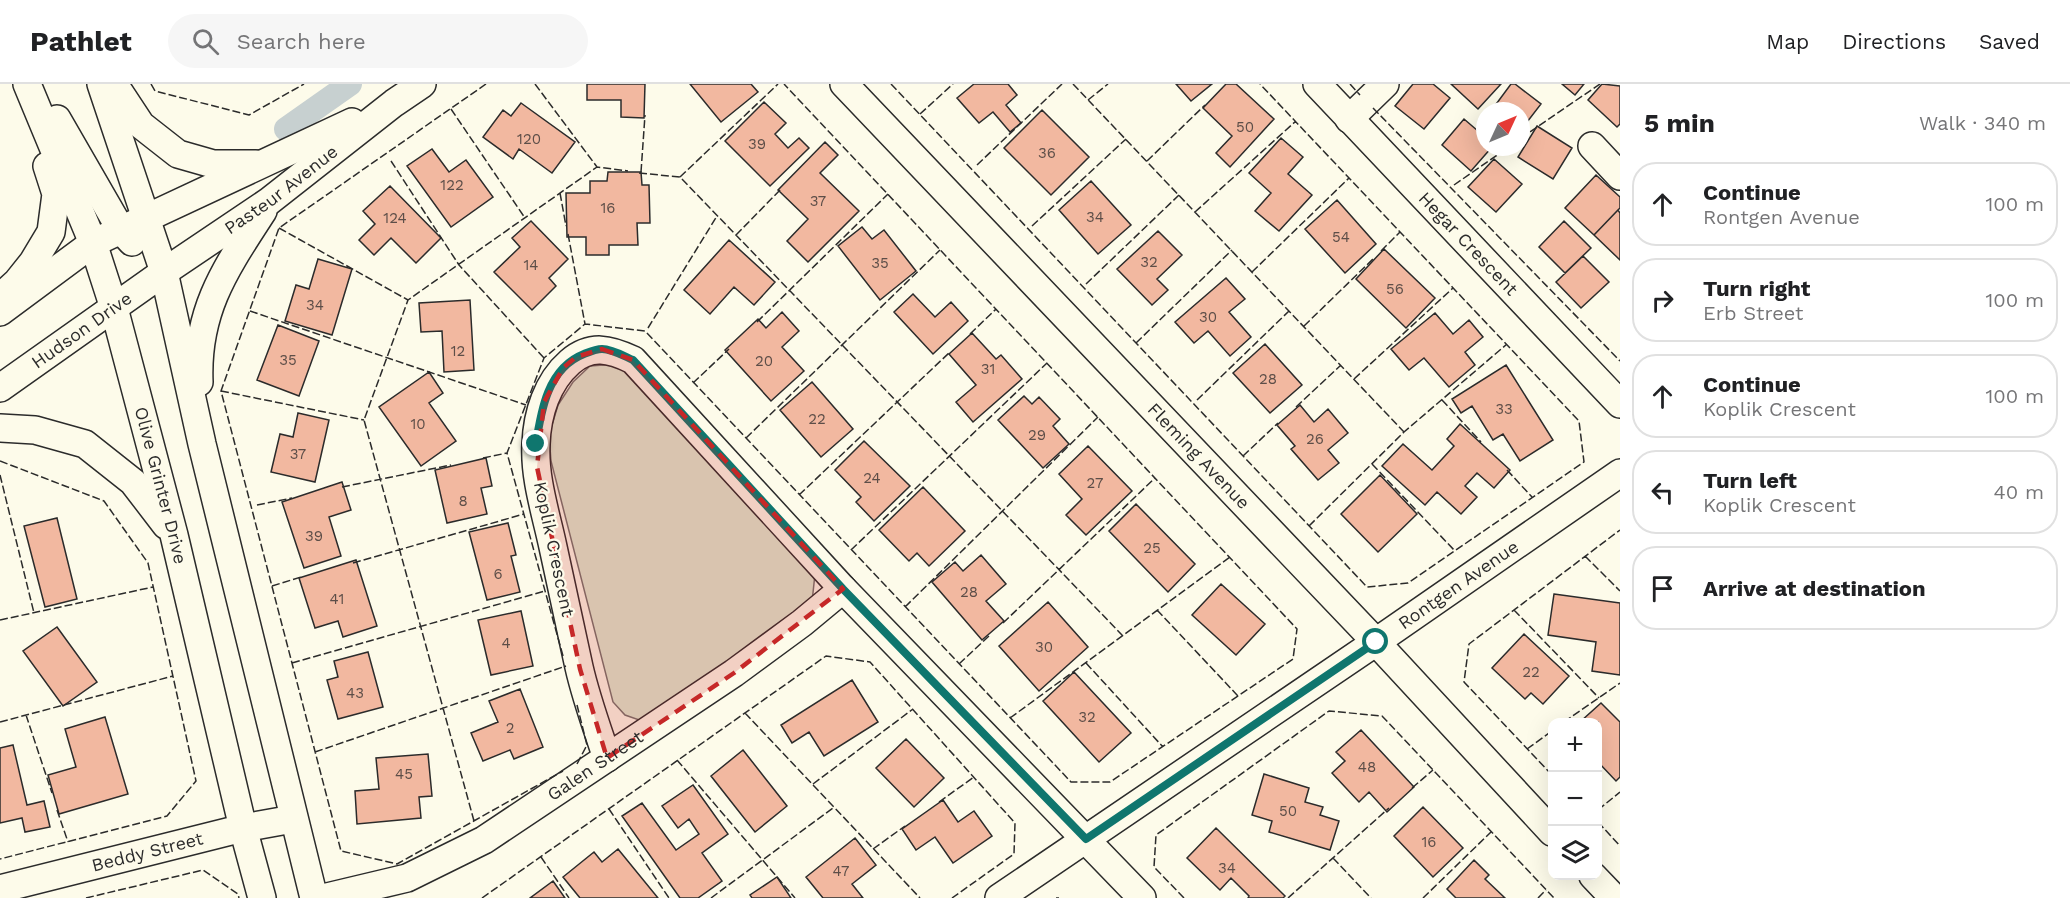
<!DOCTYPE html>
<meta charset="utf-8">
<style>
:root{--surface:#fff;--page:#f6f6f6;--text:#202124;--muted:#757577;--line:#e0e0e0}
body{margin:0;font-family:"Work Sans",sans-serif;background:var(--page);color:var(--text)}
.controls{position:absolute;right:18px;bottom:18px;display:grid;overflow:hidden;border-radius:12px;box-shadow:0 6px 24px #0002}
.controls button{width:54px;height:54px;display:grid;place-items:center;padding:0;border:0;border-bottom:2px solid var(--line);background:var(--surface);color:var(--text);font:30px sans-serif}
.compass{position:absolute;left:1476px;top:18px;width:54px;height:54px;border-radius:50%;background:var(--surface);box-shadow:0 6px 24px #0002;rotate:46deg}
.stop{position:absolute;width:18px;height:18px;margin:-14px;border:4px solid #0f766e;border-radius:50%;background:#fff}
.stop.end{background:#0f766e;border-color:#fff;box-shadow:0 2px 6px #0008}
.list{margin:0;padding:0;list-style:none}
h2{display:flex;justify-content:space-between;align-items:center;height:78px;margin:0;padding:0 24px;font-size:26px}
h2 small{font-size:20px;font-weight:400;color:var(--muted)}
.list li{display:grid;grid-template-columns:39px 1fr auto;gap:18px;align-items:center;box-sizing:border-box;height:84px;margin:0 12px 12px;padding:0 12px;border:2px solid var(--line);border-radius:24px}
.list b{display:block;font-size:22px;white-space:nowrap}
.list p{margin:0;font-size:20px;white-space:nowrap;color:var(--muted)}
.list em{font-size:20px;font-style:normal;color:var(--muted)}
.icon{flex:none;width:33px;height:33px;fill:none;stroke:currentColor;stroke-width:2;stroke-linecap:round;stroke-linejoin:round}
.map{position:relative;flex:none;width:1620px;height:814px;overflow:hidden}
header{display:flex;align-items:center;gap:36px;box-sizing:border-box;height:84px;padding:0 30px;background:var(--surface);border-bottom:2px solid var(--line)}
header strong{font-size:28px}
nav{display:flex;gap:33px;margin-inline-start:auto;font-size:21px}
.search{width:420px;height:54px;background:var(--page);display:flex;align-items:center;gap:15px;box-sizing:border-box;padding:0 21px;border-radius:33px;color:var(--muted);font-size:22px}
main{display:flex}
aside{flex:1;background:var(--surface)}
.map>svg:first-child{display:block}
.green{fill:#deebd1;stroke:#74746e;stroke-width:1.5}
.lines{fill:none;stroke-linecap:round;stroke-linejoin:round}
.canal{stroke:#c7d0d0;stroke-width:24}
.building{fill:#f2b8a0;stroke:#2b2b2b;stroke-width:1.5}
.minor-casing{stroke:#2b2b2b;stroke-width:30}
.minor{stroke:#fdfbea;stroke-width:27}
.fence{stroke:#2b2b2b;stroke-width:1.5;stroke-dasharray:8 3;stroke-linecap:butt}
.route{stroke:#0f766e;stroke-width:8}
.marked{fill:#c62828;fill-opacity:0.2;stroke:#c62828;stroke-width:4.5;stroke-dasharray:12 8;stroke-linejoin:round}
.labels{text-anchor:middle;stroke-width:4.5;stroke-linejoin:round;paint-order:stroke}
.number-label{font-size:15px;fill:#5d4e48}
.street-label{font-size:18px;fill:#2b2b2b;stroke:#fdfbea}
</style>
<header>
<strong>Pathlet</strong>
<div class="search"><svg class="icon" aria-label="search" viewBox="0 0 24 24"><circle cx="10" cy="10" r="6"/><path d="M15 15l6 6"/></svg>Search here</div>
<nav><a>Map</a><a>Directions</a><a>Saved</a></nav>
</header>
<main>
<div class="map">
<svg width="1620" height="814" viewBox="0 0 1620 814">
<rect width="100%" height="100%" fill="#fdfbea"/>
<path class="green" d="M617,280L638,290L815,490L812,518L794,540L642,637L625,631L613,618L551,377L549,351L558,321L573,298L590,282Z"/>
<g class="lines">
<path class="canal" d="M286,45L350,0"/>
</g>
<path class="building" d="M587,0H645L644,34L621,33V16H587Z
M690,0H751L758,8L721,38Z
M974,0H1008L1017,11L1006,21L1021,39L1010,48L993,28L979,39L957,14Z
M1176,0H1212L1191,17Z
M1226,0H1236L1274,35L1230,83L1216,69L1232,52L1203,24Z
M1413,0H1433L1450,14L1424,45L1395,22Z
M1451,0H1501L1478,25Z
M1511,0H1515L1541,20L1521,46V27H1491Z
M1562,0H1584L1575,11Z
M1602,0L1620,2V40L1617,43L1588,16Z
M764,18L786,39L775,50L788,64L799,54L809,64L770,102L725,57Z
M521,19L575,58L552,89L519,65L513,75L483,53L503,26L511,32Z
M1042,26L1089,73L1051,111L1004,64Z
M1464,35L1485,53V63H1492L1471,87L1442,61Z
M1537,42L1572,64L1553,95L1518,73Z
M1281,54L1303,73L1288,90L1312,111L1279,147L1255,127L1271,109L1249,89Z
M825,58L838,71L820,89L859,127L808,178L787,157L808,135L778,106Z
M432,65L449,88L466,76L493,113L451,143L407,82Z
M1494,75L1522,100L1496,128L1468,103Z
M608,88H641L642,101H649L650,139H637L638,161H609V171H586V153H567L566,109H590V97H607Z
M1596,91L1620,113V124L1594,151L1565,124Z
M1091,97L1131,141L1098,170L1059,126Z
M390,102L441,154L416,179L391,154L374,171L359,156L375,140L363,127Z
M1337,116L1376,160L1345,189L1305,145Z
M1618,126L1620,129V176L1594,151Z
M531,137L568,175L549,194L556,202L532,226L494,188L520,163L512,154Z
M1564,137L1591,164L1565,189L1539,163Z
M862,143L872,155L884,146L916,187L880,216L838,162Z
M1158,147L1182,171L1157,195L1168,206L1152,221L1117,185Z
M729,156L775,198L754,221L734,203L710,230L684,206Z
M1384,165L1435,214L1406,244L1356,195Z
M1583,172L1609,198L1581,224L1556,198Z
M318,175L352,185L332,251L285,237L296,201L309,205Z
M1226,194L1245,215L1229,228L1251,253L1230,272L1208,247L1194,259L1175,238Z
M913,210L935,233L951,218L968,237L933,270L894,228Z
M470,216L474,286L444,288L442,247L421,248L419,219Z
M782,228L799,247L782,263L804,287L771,317L725,266L758,235L766,244Z
M1435,229L1453,250L1469,236L1483,253L1465,268L1475,281L1449,303L1424,274L1409,286L1391,265Z
M278,241L319,257L299,312L257,296Z
M972,249L996,275L1001,271L1022,295L973,338L956,318L976,301L949,270Z
M1265,260L1302,301L1270,329L1233,289Z
M1506,281L1553,356L1520,377L1503,350L1493,356L1472,322L1461,329L1452,315Z
M429,288L443,309L429,319L456,357L421,382L379,323Z
M812,298L853,345L821,373L780,326Z
M1024,312L1032,320L1039,313L1060,335L1053,342L1069,360L1043,384L998,336Z
M1300,321L1314,338L1328,325L1348,349L1328,366L1339,379L1318,396L1291,365L1295,362L1277,341Z
M298,329L329,336L315,398L271,388L280,350L293,353Z
M1460,340L1510,386L1494,404L1477,389L1465,402L1477,413L1461,430L1437,408L1425,421L1382,382L1403,360L1432,386L1454,362L1447,355Z
M864,357L910,402L874,437L856,418L861,413L835,386Z
M1088,362L1132,407L1086,451L1066,431L1082,415L1059,390Z
M486,374L492,402L481,404L487,430L447,439L435,386Z
M1380,391L1417,430L1378,468L1341,430Z
M342,398L351,426L329,433L341,472L304,484L282,418Z
M923,403L965,447L929,482L917,469L909,477L879,446Z
M1136,420L1195,480L1168,508L1109,447Z
M57,434L77,515L45,523L24,442Z
M508,439L516,471L511,472L520,508L487,516L469,448Z
M981,471L1006,500L986,517L1004,537L982,556L932,498L955,478L963,487Z
M356,476L377,542L343,553L338,537L315,544L299,494Z
M1221,500L1265,540L1236,571L1192,531Z
M1554,510L1620,519V591L1592,587L1596,558L1548,551Z
M1048,518L1088,563L1039,607L999,562Z
M521,527L533,582L491,591L478,536Z
M57,543L97,598L63,622L23,567Z
M1524,550L1569,592L1543,620L1531,609L1525,615L1492,584Z
M368,568L383,623L338,635L327,596L338,593L334,577Z
M1074,588L1131,649L1099,678L1043,617Z
M852,596L878,638L824,672L809,648L792,659L781,641Z
M520,605L543,663L514,675L510,666L483,677L471,649L498,638L489,617Z
M1601,619L1620,638V693L1616,697L1598,678V638H1580Z
M105,633L128,710L59,730L48,691L76,683L65,645Z
M1361,646L1414,703L1387,728L1369,708L1359,718L1332,689L1345,677L1336,668Z
M906,655L944,694L914,723L876,684Z
M13,661L27,721L44,717L50,743L25,748L22,734L0,739V664Z
M743,666L787,722L755,748L711,692Z
M428,670L432,712L419,713L421,734L357,740L355,707L379,705L376,674Z
M1264,690L1309,704L1305,718L1323,723L1320,731L1339,737L1330,766L1269,748L1272,737L1252,731Z
M693,701L728,750L702,769L722,797L698,814H680L622,732L642,719L676,766L699,750L689,735L678,744L662,722Z
M943,716L958,738L974,727L992,752L953,779L935,753L916,766L902,745Z
M1423,723L1463,764L1433,793L1394,752Z
M1216,744L1285,812L1283,814H1248L1249,812L1231,794L1220,806L1187,774Z
M855,754L876,781L852,800L863,814H823L806,793Z
M618,765L658,814H580L563,793L594,768L602,778Z
M1474,776L1489,791L1485,795L1505,814H1456L1447,805Z
M777,793L791,814H752L750,811Z
M553,797L565,814H530Z"/>
<g class="lines">
<defs>
<g id="minor">
<path id="s1" d="M27,0L93,159L114,224L174,451L243,744L262,814"/>
<path d="M101,0L164,188L202,360L314,814"/>
<path d="M114,0L141,41L178,70L213,80H256"/>
<path id="s2" d="M844,0L1376,558L1552,748"/>
<path id="s3" d="M1317,0L1620,320"/>
<path d="M57,35L121,146L132,158"/>
<path d="M1349,35L1385,0"/>
<path d="M1592,62L1620,92"/>
<path d="M5,209L17,198L33,178L51,148L56,110L47,82"/>
<path d="M0,228L93,159L352,38"/>
<path d="M199,298C196,226 226,184 263,127"/>
<path id="s4" d="M0,304L164,188L268,118L394,19L422,0"/>
<path d="M0,344L35,346L85,360L133,398L166,441"/>
<path d="M607,674C597,644 586,614 579,583C570,543 562,503 553,463C546,430 534,394 536,360C537,330 547,298 570,278C591,260 610,265 633,276L843,505L1142,814"/>
<path d="M1593,792L1614,814"/>
<path id="s5" d="M0,805L243,744L293,735"/>
<path id="s6" d="M323,814L407,794L484,756L734,589L802,539L843,505"/>
<path id="s7" d="M999,814L1376,558L1620,389"/>
</g>
</defs>
<use href="#minor" class="minor-casing"/>
<use href="#minor" class="minor"/>
<path class="fence" d="M151,0L155,7L249,31L304,0
M486,0L279,144L221,307L341,767L397,780L563,687
M535,0L597,83
M891,0L1367,503L1408,499L1584,378L1579,337L1260,0
M1073,0L1404,348
M1350,0L1360,11
M1088,16L1108,0
M1373,24L1620,277
M451,25L525,134
M920,30L953,0
M1521,54L1600,0
M391,77L459,181L544,274
M1147,77L1205,21
M977,81L1062,0
M641,88L645,31
M639,89L680,93L1123,552
M680,93L778,0
M1454,101L1509,63
M560,109L566,142
M1195,128L1296,37
M1032,142L1126,55
M279,144L408,216
M568,150L585,240
M736,151L782,104
M1381,167L1400,148
M1252,188L1349,94
M1086,200L1179,111
M250,227L526,321
M757,238L888,110
M1304,242L1375,173
M648,244L717,132
M970,250L996,225
M1136,259L1232,166
M1354,295L1453,204
M693,299L729,265
M221,307L364,336
M1197,316L1289,227
M1442,316L1481,358
M1296,323L1341,281
M746,354L940,166
M1243,372L1278,339
M483,374L507,369
M0,377L104,417L148,479L196,697L167,732L0,775
M1372,380L1455,467
M1507,386L1532,413
M0,391L34,529
M342,403L451,381
M799,411L950,268
M257,421L292,414
M1309,442L1404,348L1507,260
M851,466L1047,279
M1585,472L1620,507
M353,479L524,430
M272,502L301,493
M905,523L1098,333
M1157,526L1238,612
M1514,526L1599,614
M0,536L153,503
M1003,539L1155,394
M563,572L507,369L544,274L585,240L645,247L1071,698H1110L1293,575L1297,545L784,0
M292,579L545,507
M1086,579L1163,663
M959,580L990,551
M745,629L920,814
M26,631L52,709
M1010,634L1230,473
M0,638L173,592
M1564,638L1620,599
M1527,665L1552,647
M315,668L566,582
M677,676L795,814
M577,680L587,661L577,621
M1552,691L1464,598L1469,560L1620,446
M813,700L913,625
M1412,704L1433,686
M939,718L974,693
M609,725L669,814
M57,726L68,758
M1598,726L1620,708
M474,737L364,336L408,216L597,83L628,87
M1598,738L1620,762
M873,765L905,742
M541,773L569,814
M1333,774L1371,814
M86,814L203,786L238,810L239,814
M482,814L826,572L870,578L1015,739L1014,770L952,814
M711,814L833,724
M1056,814H1059
M1184,814L1154,783L1156,751L1329,627L1382,632L1554,814
M1288,814L1389,724
M1423,814L1491,748
M1538,814L1546,806"/>
</g>
<g class="lines">
<path class="route" d="M536,360C541,326 548,284 584,270C589,268 596,265 602,265C612,265 624,272 633,276L843,505L1086,755L1376,558"/>
</g>
<path class="marked" d="M602,265L633,276L843,505L734,589L607,674L580,585L537,383L544,318L563,284L576,273Z"/>
<g class="labels">
<g class="number-label">
<text x="1245" y="48">50</text>
<text x="529" y="60">120</text>
<text x="757" y="65">39</text>
<text x="1047" y="74">36</text>
<text x="452" y="106">122</text>
<text x="818" y="122">37</text>
<text x="608" y="129">16</text>
<text x="1095" y="138">34</text>
<text x="395" y="139">124</text>
<text x="1341" y="158">54</text>
<text x="1149" y="183">32</text>
<text x="880" y="184">35</text>
<text x="531" y="186">14</text>
<text x="1395" y="210">56</text>
<text x="315" y="226">34</text>
<text x="1208" y="238">30</text>
<text x="458" y="272">12</text>
<text x="288" y="281">35</text>
<text x="764" y="282">20</text>
<text x="988" y="290">31</text>
<text x="1268" y="300">28</text>
<text x="1504" y="330">33</text>
<text x="817" y="340">22</text>
<text x="418" y="345">10</text>
<text x="1037" y="356">29</text>
<text x="1315" y="360">26</text>
<text x="298" y="375">37</text>
<text x="872" y="399">24</text>
<text x="1095" y="404">27</text>
<text x="463" y="422">8</text>
<text x="314" y="457">39</text>
<text x="1152" y="469">25</text>
<text x="498" y="495">6</text>
<text x="969" y="513">28</text>
<text x="337" y="520">41</text>
<text x="506" y="564">4</text>
<text x="1044" y="568">30</text>
<text x="1531" y="593">22</text>
<text x="355" y="614">43</text>
<text x="1087" y="638">32</text>
<text x="510" y="649">2</text>
<text x="1367" y="688">48</text>
<text x="404" y="695">45</text>
<text x="1288" y="732">50</text>
<text x="1429" y="763">16</text>
<text x="1227" y="789">34</text>
<text x="841" y="792">47</text>
</g>
<g class="street-label">
<text dy="6" stroke="none"><textPath href="#s4" startOffset="344">Pasteur Avenue</textPath></text>
<text dy="6" stroke="none"><textPath href="#s3" startOffset="220">Hegar Crescent</textPath></text>
<text dy="6" stroke="none"><textPath href="#s4" startOffset="100">Hudson Drive</textPath></text>
<text dy="6" stroke="none"><textPath href="#s2" startOffset="514">Fleming Avenue</textPath></text>
<text dy="6" stroke="none"><textPath href="#s1" startOffset="424">Olive Grinter Drive</textPath></text>
<text transform="translate(554 465) rotate(78)" y="6">Koplik Crescent</text>
<text dy="6" stroke="none"><textPath href="#s7" startOffset="556">Rontgen Avenue</textPath></text>
<text dy="6" stroke="none"><textPath href="#s6" startOffset="306">Galen Street</textPath></text>
<text dy="6" stroke="none"><textPath href="#s5" startOffset="152">Beddy Street</textPath></text>
</g>
</g>
</svg>
<div class="controls">
<button>+</button>
<button>−</button>
<button><svg class="icon" aria-label="layers" viewBox="0 0 24 24"><path d="M12 4l9 5-9 5-9-5zM3 14l9 5 9-5"/></svg></button>
</div>
<svg class="compass" viewBox="-18 -18 36 36"><path d="M0-13l5 13h-10z" fill="#e53935"/><path d="M0 13l5-13h-10z" fill="#757577"/></svg>
<div class="stop" style="left:1376px;top:558px"></div>
<div class="stop end" style="left:536px;top:360px"></div>
</div>
<aside>
<h2>5 min<small>Walk · 340 m</small></h2>
<ul class="list">
<li><svg class="icon" aria-label="ahead" viewBox="0 0 24 24"><path d="M12 20V5M6 11l6-6 6 6"/></svg><div><b>Continue</b><p>Rontgen Avenue</p></div><em>100 m</em></li>
<li><svg class="icon" aria-label="right" viewBox="0 0 24 24"><path d="M7 20v-9h11M14 6l5 5-5 5"/></svg><div><b>Turn right</b><p>Erb Street</p></div><em>100 m</em></li>
<li><svg class="icon" aria-label="ahead" viewBox="0 0 24 24"><path d="M12 20V5M6 11l6-6 6 6"/></svg><div><b>Continue</b><p>Koplik Crescent</p></div><em>100 m</em></li>
<li><svg class="icon" aria-label="left" viewBox="0 0 24 24"><path d="M17 20v-9H6M10 6l-5 5 5 5"/></svg><div><b>Turn left</b><p>Koplik Crescent</p></div><em>40 m</em></li>
<li><svg class="icon" aria-label="arrive" viewBox="0 0 24 24"><path d="M6 21V4h12l-3 4 3 4H6"/></svg><div><b>Arrive at destination</b></div></li>
</ul>
</aside>
</main>
